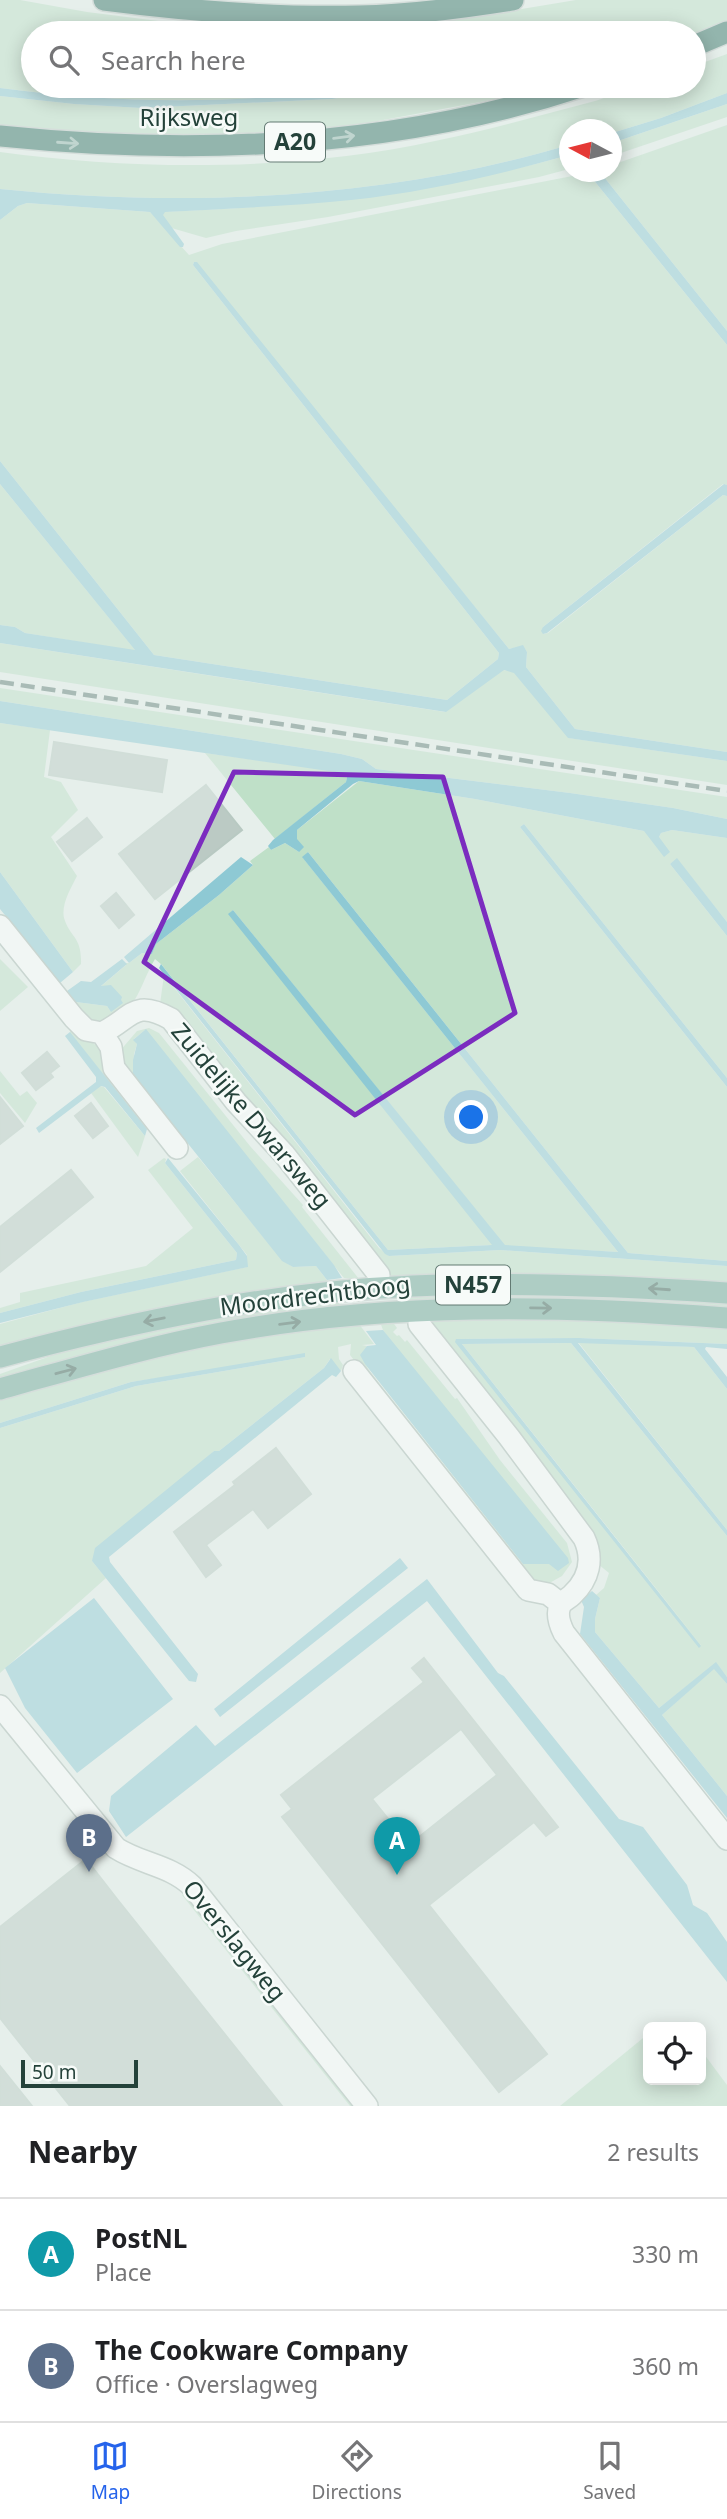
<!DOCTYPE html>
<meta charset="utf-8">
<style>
:root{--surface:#fff;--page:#f2f2f2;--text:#202124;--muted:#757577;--line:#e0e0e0;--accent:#2563eb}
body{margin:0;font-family:"Noto Sans",sans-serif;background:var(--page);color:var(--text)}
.controls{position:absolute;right:21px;bottom:21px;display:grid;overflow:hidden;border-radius:10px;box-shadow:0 4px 18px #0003}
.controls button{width:63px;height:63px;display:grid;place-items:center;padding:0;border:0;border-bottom:2px solid var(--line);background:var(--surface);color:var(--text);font:35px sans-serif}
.compass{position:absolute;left:559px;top:119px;width:63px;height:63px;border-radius:50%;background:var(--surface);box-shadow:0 4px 18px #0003;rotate:277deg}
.scale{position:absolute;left:21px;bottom:18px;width:117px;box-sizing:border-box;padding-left:7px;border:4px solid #24423a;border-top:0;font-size:19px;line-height:24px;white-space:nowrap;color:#24423a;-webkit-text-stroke:5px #f7fbf9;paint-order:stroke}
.you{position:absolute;left:472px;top:1118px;width:24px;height:24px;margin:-18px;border:5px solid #fff;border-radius:50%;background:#1a73e8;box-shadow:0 0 0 10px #1a73e833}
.badge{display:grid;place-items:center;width:46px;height:46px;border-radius:50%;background:var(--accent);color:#fff;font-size:23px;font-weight:700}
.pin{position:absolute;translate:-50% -58px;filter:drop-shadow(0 2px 4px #0008)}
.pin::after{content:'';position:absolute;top:37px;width:24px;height:21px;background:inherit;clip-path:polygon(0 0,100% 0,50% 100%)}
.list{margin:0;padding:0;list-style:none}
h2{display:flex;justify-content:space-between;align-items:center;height:91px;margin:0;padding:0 28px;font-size:30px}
h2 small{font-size:23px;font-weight:400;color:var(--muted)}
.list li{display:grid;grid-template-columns:46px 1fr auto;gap:21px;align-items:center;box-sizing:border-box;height:112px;padding:0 28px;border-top:2px solid var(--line)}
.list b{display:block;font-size:26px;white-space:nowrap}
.list p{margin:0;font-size:23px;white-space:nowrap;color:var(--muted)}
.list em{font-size:23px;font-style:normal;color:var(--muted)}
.icon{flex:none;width:38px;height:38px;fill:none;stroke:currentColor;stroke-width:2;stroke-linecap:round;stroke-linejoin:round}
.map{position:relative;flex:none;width:727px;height:2106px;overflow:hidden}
.search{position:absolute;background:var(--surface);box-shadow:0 4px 18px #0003;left:21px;right:21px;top:21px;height:77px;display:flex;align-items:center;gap:18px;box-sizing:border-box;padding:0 24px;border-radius:38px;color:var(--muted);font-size:26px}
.sheet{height:315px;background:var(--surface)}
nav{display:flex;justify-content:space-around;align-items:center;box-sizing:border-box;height:98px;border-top:2px solid var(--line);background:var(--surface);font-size:19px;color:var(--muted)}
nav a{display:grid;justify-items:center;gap:4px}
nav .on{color:var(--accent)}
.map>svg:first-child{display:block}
.green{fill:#bfe0c8}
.water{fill:#8ec9d4}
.building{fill:#bbcac4;stroke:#b8c9c2;stroke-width:2;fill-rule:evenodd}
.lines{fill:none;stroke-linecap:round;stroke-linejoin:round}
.minor-casing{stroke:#a8b8b2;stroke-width:24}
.major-casing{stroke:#c2cac8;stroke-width:24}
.highway-casing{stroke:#c2cac8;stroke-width:24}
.minor{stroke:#fff;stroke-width:21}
.major{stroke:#6aa596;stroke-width:21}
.highway{stroke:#2f6f62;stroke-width:21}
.rail{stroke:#5f7d75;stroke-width:4.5;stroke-dasharray:14 7;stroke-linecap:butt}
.oneway{stroke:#93b5ae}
.oneway2{stroke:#365b51}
.marked{fill:none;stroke:#7b2cbf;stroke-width:5;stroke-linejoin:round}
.labels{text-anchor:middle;stroke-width:5;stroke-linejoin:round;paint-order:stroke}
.shield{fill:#f7fbf9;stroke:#637a73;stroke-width:2}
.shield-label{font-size:23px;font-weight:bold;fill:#24423a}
.street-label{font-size:24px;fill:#24423a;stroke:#f7fbf9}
</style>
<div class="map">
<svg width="727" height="2106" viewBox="0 0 727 2106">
<rect width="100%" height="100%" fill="#e6efeb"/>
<path class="green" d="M0,0H20L87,12L182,24L285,28L468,18L576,0H727V21L694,35V33H33V86H373C250,104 124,105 0,88Z
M727,54V93L661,118L612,133V130H570L569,145C386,199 190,208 0,189V152C138,171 299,171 435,141C489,130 542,115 595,101C610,97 625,87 640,86C658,84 676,86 694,86V66Z
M412,86H547L491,100L351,126L249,134L120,135L0,125V96L74,104L141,108L332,99Z
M727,104V117L612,156V143Z
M727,125V331L600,172H612V165Z
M569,155V169L539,177L328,217L236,231L206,238L168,227L158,212C299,207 433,193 569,155Z
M593,172L592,178L727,345V485L723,484L543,627V634L548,633L723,495L727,496V752L575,729L526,667L527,652L523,646L509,649L194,262L193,265L499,653L498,659L447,700L154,655L0,461V220L18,206L27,203L150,212L189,255L222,244Z
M0,484L136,651L25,633L15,627L0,625Z
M0,643L445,712L503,670L514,672L569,738L727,761V785L0,672Z
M0,688L727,797V819L673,808L570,793L376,769L362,759L341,754L0,701Z
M0,723L50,730L44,777L61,782L78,810L51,837L77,876C71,888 61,904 64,918C70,938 82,936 81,964L73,972L0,872Z
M205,753L342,772L347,777L346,782L275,839Z
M359,781L475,799L644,831L659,837L661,833L672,830L727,838V922L677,859L670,864L727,936V1078L524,824L520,827L727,1087V1261L628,1253L308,852L303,858L618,1252L505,1246L233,910L229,914L493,1245L388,1250L162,965L155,959C136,991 140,1016 92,1022L65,993L67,991L76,1002L107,1006L111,1012L100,987L126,965L125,963H129L142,953L152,954L156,944L219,895L253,865L250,861L269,847L271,850L285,843L299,852L296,834L297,830Z
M0,959L28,987L0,1011Z
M164,975L379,1248L389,1256L500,1250L727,1266V1284L390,1277L160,1004Z
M149,1028L159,1033L250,1146L303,1205L302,1207L359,1279L344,1278L145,1030L134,1039L137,1044L134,1054L133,1074L186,1142L182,1146L126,1075L119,1052L137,1031Z
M71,1029L99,1047L147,1123V1129L70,1033Z
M0,1071L20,1096L27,1091L37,1103L25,1123L0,1093Z
M100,1086L104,1087L145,1136L138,1157L91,1093Z
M198,1157L282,1260L293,1267L316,1266L327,1280L324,1285L0,1348V1324L82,1302L247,1267V1255L180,1171Z
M164,1158L166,1159L165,1163L237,1253L236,1260L81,1292L0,1313V1308L20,1302V1293L146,1266L193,1228L148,1170Z
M509,1292L727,1302V1309L411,1302L405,1296Z
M340,1301L345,1307L0,1380V1374L87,1343L191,1321Z
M541,1317L727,1326V1344L579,1338L456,1339L701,1645L462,1344L571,1343L727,1536V1677L716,1663L659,1708L595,1632V1619L600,1598L596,1595L604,1588L609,1573L598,1564L425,1319Z
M392,1321L397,1328L393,1332L397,1336L399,1335L405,1342L407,1340L455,1399L457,1398L500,1460L567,1543L572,1562L562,1576L544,1586L531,1585L350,1355L351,1344L338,1347L339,1359L343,1365L341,1371L330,1359L324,1368L219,1451H214L92,1561L106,1578L0,1673V1428L136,1386L305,1357L131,1382L0,1423V1398L127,1363L242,1338L359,1324L374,1344L362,1345L367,1346C358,1360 370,1371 379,1383L523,1564H549L383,1330L380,1322Z
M578,1342L694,1347L727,1389V1530Z
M714,1668L727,1684V1796L662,1715Z
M185,1892L356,2106H350L182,1895Z
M648,2034V2080H701V2050L727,2085V2106H560Z"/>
<path class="water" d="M373,86H412L332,99L141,108L74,104L0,96V88C124,105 250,104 373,86Z
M727,93V104L612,143V133L661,118Z
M569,145V155C498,175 425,192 351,200C289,206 227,209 165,212L163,215L184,244L183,247H180L150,212L27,203L18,206L0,220V189C190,208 386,199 569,145Z
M593,172H600L727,331V345L592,178Z
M194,262H197L509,649L523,645L527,652L526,667L575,729L727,752V761L568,738L514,673L504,670L446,712L0,643V625L15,627L25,633L135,650L0,484V461L154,655L447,700L498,659L499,653L193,265Z
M724,484L727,485V496L723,495L547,633L543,634L541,631L543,627Z
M0,701L341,754L362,759L376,769L570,793L673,808L727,819V838L672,830L661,833L659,837L670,852L664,857L644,831L475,799L359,781L353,784L297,830V839L304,847L299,852L285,843L271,850L268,846L273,840L346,782L347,777L342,773L0,723Z
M524,824L727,1078V1087L520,827Z
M308,852L628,1253L727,1261V1266L500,1250L389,1256L385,1254L159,968L161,964L388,1250L492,1245L228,914L233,910L505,1245L618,1252L302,857Z
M241,857L253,865L219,895L156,944L152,954L142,953L129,963L124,957Z
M677,858L727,922V936L670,864Z
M0,872L73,972L60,983L0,909Z
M122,959L127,964L101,986L111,985L122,997L121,1000L123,1003L111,1012L107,1006L76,1002L67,991L81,981L91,982Z
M146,1029L334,1265L342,1278L327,1280L316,1266L293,1267L282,1261L133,1075V1060L137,1044L133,1040Z
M70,1032L147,1129L145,1136L105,1087L101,1086L39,1133L36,1128L96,1082V1077L65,1036Z
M168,1158L239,1245L247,1256L248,1267L83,1302L0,1323V1313L81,1292L236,1260L237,1253L165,1163Z
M383,1330L568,1558L569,1563L558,1571L549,1564H523L365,1364L360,1355L367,1346L376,1345L366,1331Z
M579,1338L727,1344V1349L706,1347L705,1349L727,1377V1389L694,1347L578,1343L727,1530V1536L571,1343L462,1344L701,1646L699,1648L455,1342L456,1339Z
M305,1353V1357L136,1386L0,1428V1423L131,1382Z
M331,1358L341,1371L336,1377L332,1375L109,1557L110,1562L198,1674L196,1682L189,1681L92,1561L95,1548L214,1451H219L324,1368Z
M400,1558L408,1568L220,1717L214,1709Z
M427,1579L498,1673L504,1676L619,1819L643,1827L687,1885L693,1905L707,1913L727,1942V1982L427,1601L126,1837L109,1811L111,1796L196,1725L215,1746Z
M592,1591L600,1598L595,1619V1632L659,1708L716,1662L727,1677V1684L714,1669L662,1715L727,1796V1818L580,1634L584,1607L581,1600Z
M94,1598L173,1699L77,1773L25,1708L5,1668Z"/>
<path class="building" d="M54,742L167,760L162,792L49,775Z
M206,785L242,830L155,899L119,854Z
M87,818L102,837L72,861L57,842Z
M116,893L134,915L119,928L101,906Z
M47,1052L59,1066L50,1073L53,1077L36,1090L22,1073Z
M0,1097L23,1126L0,1144Z
M91,1103L108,1126L93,1138L75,1116Z
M71,1170L93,1197L0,1272V1227Z
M276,1448L311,1494L268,1528L253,1509L206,1545L221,1565L206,1577L174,1532L235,1485L233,1482Z
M424,1658L558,1827L546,1836L534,1822L429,1905L547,2054L499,2092L282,1817L292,1809L281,1795L424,1682L412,1668ZM461,1729L497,1775L409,1845L372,1799Z
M86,1859L117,1899L282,2106H70L0,2018V1927Z
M0,2066L32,2106H0Z"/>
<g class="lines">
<defs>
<path id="minor" d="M0,926L74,1018L86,1030L102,1033C132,1018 134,998 171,1019L236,1102L284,1154L379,1275
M102,1033L111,1047L114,1068L177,1148
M419,1324L509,1437L584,1538C594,1559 589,1579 572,1595C568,1599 562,1601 560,1606C556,1615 560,1625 564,1633L727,1839
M354,1371L528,1590L548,1594L561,1604
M0,1706L116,1848C141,1864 170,1865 192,1886L367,2106"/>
<path id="major" d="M0,1357C135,1321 274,1292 413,1286C518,1282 622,1286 727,1293
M0,1389C73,1369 146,1347 221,1333C388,1302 558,1305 727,1318"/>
<path id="highway" d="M104,0C189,11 274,18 359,16C411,15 463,8 513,0
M694,46L727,32
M0,136C195,156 396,148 583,86"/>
</defs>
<use href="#minor" class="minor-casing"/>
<use href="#major" class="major-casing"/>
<use href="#highway" class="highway-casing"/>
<use href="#minor" class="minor"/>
<use href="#major" class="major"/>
<use href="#highway" class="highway"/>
<path class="rail" d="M0,682L727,791"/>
</g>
<defs><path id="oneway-shaft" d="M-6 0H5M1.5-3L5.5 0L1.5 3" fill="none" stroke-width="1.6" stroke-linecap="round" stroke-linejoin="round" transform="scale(1.75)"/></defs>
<g class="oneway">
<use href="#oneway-shaft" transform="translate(344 137) rotate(-7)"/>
<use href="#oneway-shaft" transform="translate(68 143) rotate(4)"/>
</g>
<g class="oneway2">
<use href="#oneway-shaft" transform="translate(659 1289) rotate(-176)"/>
<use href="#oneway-shaft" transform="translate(541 1308) rotate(1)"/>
<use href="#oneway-shaft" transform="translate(154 1320) rotate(169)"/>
<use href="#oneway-shaft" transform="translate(290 1323) rotate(-7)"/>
<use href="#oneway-shaft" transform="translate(66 1371) rotate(-15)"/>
</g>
<path d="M0 0H727V2106H0ZM234,772L443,777L515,1013L355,1115L144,962Z" fill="#e6efeb" fill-opacity=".55" fill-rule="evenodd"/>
<path class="marked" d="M234,772L443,777L515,1013L355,1115L144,962Z"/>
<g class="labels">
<g class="shield">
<rect x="265" y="122.5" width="60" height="39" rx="5"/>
<rect x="436" y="1265.5" width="74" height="39" rx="5"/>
</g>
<g class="shield-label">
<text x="295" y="150">A20</text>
<text x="473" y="1293">N457</text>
</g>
<g class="street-label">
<text x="189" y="126">Rijksweg</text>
<text transform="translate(251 1116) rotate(50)" y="8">Zuidelijke Dwarsweg</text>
<text transform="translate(315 1296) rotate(-7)" y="8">Moordrechtboog</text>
<text transform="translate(234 1941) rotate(51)" y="8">Overslagweg</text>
</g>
</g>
</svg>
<div class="controls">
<button><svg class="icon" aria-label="locate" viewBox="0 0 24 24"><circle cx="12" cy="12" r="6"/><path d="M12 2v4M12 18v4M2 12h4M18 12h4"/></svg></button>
</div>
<svg class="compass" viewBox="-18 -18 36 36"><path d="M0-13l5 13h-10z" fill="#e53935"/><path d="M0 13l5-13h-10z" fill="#757577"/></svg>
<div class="scale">50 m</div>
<div class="you"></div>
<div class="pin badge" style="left:397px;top:1875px;background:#0f9aa8">A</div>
<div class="pin badge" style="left:89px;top:1872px;background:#5c6f8a">B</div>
<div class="search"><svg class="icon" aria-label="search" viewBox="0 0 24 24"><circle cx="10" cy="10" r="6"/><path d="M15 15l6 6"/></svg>Search here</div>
</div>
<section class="sheet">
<h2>Nearby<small>2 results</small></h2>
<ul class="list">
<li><span class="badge" style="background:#0f9aa8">A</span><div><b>PostNL</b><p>Place</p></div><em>330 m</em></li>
<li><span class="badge" style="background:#5c6f8a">B</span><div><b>The Cookware Company</b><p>Office · Overslagweg</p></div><em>360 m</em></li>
</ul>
</section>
<nav>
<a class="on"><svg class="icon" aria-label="map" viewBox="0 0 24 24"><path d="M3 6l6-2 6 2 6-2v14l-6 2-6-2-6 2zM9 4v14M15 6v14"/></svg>Map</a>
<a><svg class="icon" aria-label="directions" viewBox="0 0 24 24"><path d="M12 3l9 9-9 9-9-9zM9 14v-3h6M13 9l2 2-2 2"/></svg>Directions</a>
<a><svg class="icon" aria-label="saved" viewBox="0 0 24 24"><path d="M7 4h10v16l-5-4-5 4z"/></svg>Saved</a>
</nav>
